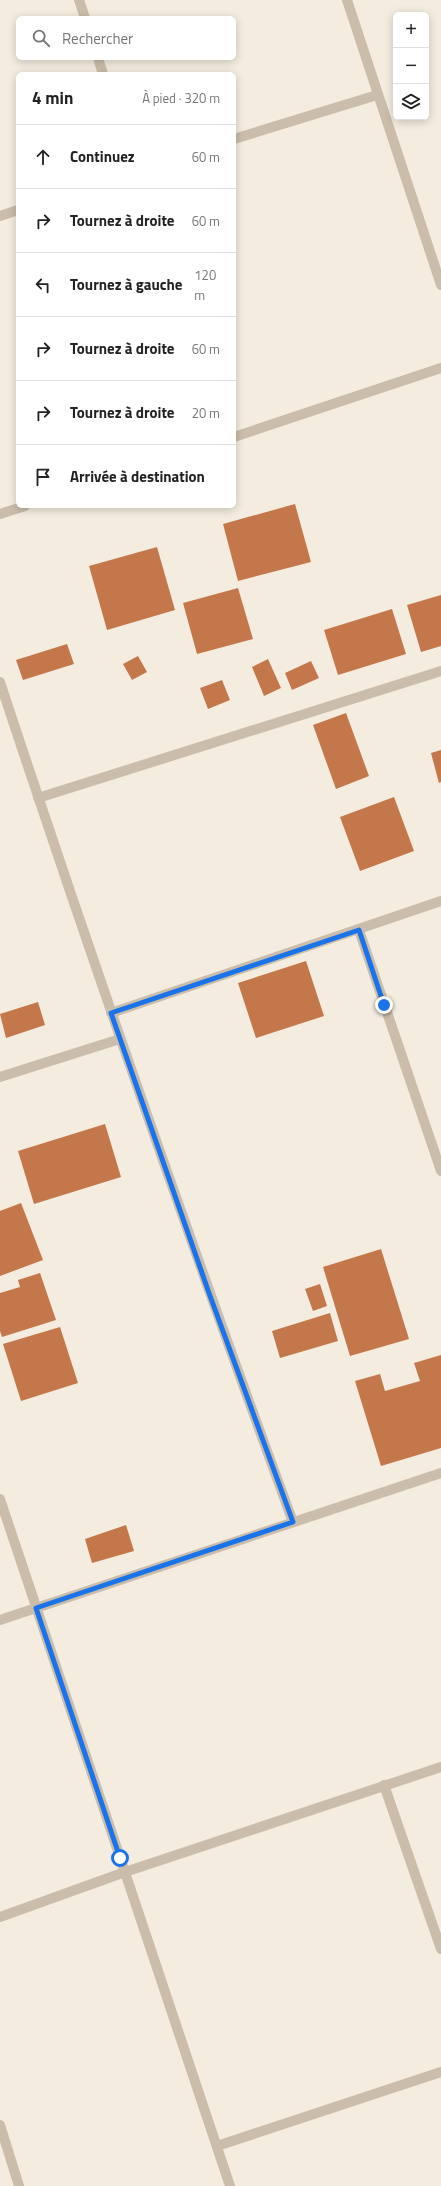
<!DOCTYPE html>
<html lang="fr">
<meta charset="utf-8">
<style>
:root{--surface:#fff;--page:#f2f2f2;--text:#222;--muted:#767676;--line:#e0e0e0}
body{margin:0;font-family:"Titillium Web",sans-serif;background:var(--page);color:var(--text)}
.controls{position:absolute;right:12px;top:12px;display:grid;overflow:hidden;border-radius:6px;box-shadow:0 2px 10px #0003}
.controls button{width:36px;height:36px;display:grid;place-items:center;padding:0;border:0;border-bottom:1px solid var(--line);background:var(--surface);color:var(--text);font:20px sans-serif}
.stop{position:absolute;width:12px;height:12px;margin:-9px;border:3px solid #1a73e8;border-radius:50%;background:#fff}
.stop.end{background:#1a73e8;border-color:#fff;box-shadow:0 1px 4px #0008}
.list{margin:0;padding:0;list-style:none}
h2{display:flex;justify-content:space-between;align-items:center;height:52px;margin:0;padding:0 16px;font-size:17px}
h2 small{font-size:13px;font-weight:400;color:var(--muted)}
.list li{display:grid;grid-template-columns:26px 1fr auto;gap:12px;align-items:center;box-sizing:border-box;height:64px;padding:0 16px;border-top:1px solid var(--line)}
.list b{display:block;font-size:15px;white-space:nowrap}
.list em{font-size:13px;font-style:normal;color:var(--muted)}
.icon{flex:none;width:22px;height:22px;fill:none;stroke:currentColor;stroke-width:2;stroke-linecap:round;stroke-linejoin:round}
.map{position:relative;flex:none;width:441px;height:2186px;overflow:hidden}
.search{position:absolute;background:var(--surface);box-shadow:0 2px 10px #0003;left:16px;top:16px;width:220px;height:44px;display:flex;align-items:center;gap:10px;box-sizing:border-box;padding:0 14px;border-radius:6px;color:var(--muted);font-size:15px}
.panel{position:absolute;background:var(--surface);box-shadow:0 2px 10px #0003;left:16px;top:72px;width:220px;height:436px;border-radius:6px}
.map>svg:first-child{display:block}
.building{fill:#c4774b}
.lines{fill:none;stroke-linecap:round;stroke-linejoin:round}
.minor{stroke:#cbbdab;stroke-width:10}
.route{stroke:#1a73e8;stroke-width:5}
</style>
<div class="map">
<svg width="441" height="2186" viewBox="0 0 441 2186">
<rect width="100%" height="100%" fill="#f3ecdf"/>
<path class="building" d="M295,504L311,562L238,581L223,524Z
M157,547L175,610L107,630L89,566Z
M238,588L253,639L197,654L183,603Z
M441,595V646L421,652L407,605Z
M392,609L406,654L338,675L324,630Z
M67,644L74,664L23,680L16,660Z
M138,656L147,672L132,680L123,664Z
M268,659L281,688L264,696L252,667Z
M311,661L319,678L292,690L285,673Z
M222,680L230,700L208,709L200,688Z
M346,713L369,776L336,789L313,725Z
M441,750V782L439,783L431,753Z
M394,797L414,851L360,871L340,817Z
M306,961L324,1016L256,1038L238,983Z
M38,1002L45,1025L6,1038L0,1014Z
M105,1124L121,1177L34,1204L18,1151Z
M21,1203L43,1260L0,1276V1211Z
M381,1249L409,1339L350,1356L323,1267Z
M40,1273L56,1320L2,1337L0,1331V1293L20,1287L18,1280Z
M320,1284L327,1306L313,1311L305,1289Z
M330,1313L338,1341L280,1358L272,1331Z
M60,1327L78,1383L21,1401L3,1344Z
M441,1355V1448L381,1466L355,1381L380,1374L385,1391L420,1381L414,1363Z
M126,1525L134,1551L92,1563L85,1539Z"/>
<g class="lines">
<path class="minor" d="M79,0L85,18
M347,0L441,285
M98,58L103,74
M234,139L377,95
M0,216L18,210
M234,437L441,368
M0,514L25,506
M0,682C93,964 191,1244 293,1522
M38,798L441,671
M359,930L441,1171
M111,1013L441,901
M0,1077L120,1039
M0,1499L230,2186
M0,1620L441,1473
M384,1785L441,1949
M0,1917L125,1872L441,1767
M0,2125L19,2186
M217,2146L441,2072"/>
</g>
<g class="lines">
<path class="route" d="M120,1858L36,1608L293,1522L209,1293L111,1013L359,930L384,1005"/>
</g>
</svg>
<div class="controls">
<button>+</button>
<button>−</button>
<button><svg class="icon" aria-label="layers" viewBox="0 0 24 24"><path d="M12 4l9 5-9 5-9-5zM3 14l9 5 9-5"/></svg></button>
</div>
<div class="stop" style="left:120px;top:1858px"></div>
<div class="stop end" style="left:384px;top:1005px"></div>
<div class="search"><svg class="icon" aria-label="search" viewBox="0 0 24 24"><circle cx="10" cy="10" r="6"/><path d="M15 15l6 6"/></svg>Rechercher</div>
<section class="panel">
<h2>4 min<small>À pied · 320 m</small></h2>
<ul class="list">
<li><svg class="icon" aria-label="ahead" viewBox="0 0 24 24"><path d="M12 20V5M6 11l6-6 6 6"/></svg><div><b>Continuez</b></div><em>60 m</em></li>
<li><svg class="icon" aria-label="right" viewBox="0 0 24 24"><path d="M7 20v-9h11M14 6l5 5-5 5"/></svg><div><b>Tournez à droite</b></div><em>60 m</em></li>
<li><svg class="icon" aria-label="left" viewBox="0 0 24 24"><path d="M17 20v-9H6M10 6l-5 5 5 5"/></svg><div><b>Tournez à gauche</b></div><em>120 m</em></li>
<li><svg class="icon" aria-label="right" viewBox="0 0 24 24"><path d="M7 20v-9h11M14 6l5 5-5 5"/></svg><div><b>Tournez à droite</b></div><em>60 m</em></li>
<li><svg class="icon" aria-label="right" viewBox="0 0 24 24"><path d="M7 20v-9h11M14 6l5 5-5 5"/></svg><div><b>Tournez à droite</b></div><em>20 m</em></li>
<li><svg class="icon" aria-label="arrive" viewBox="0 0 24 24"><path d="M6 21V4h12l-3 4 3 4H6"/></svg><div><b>Arrivée à destination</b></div></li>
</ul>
</section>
</div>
